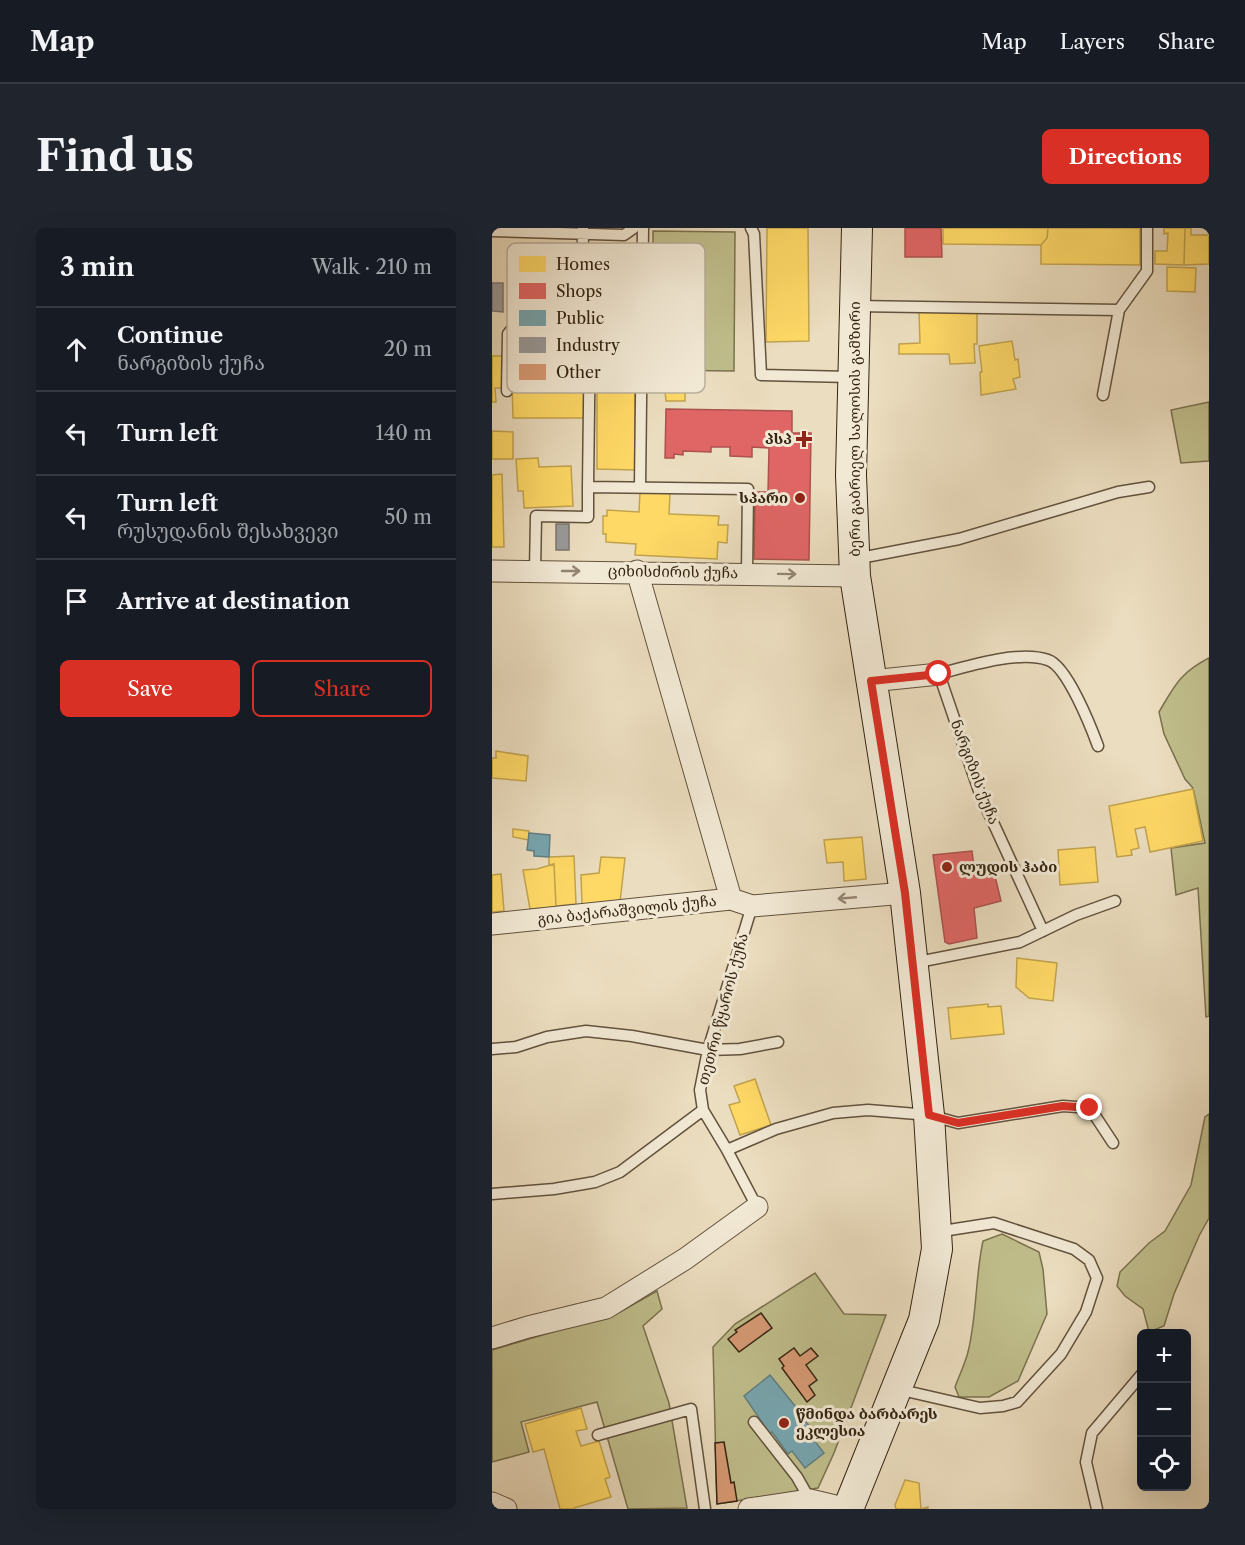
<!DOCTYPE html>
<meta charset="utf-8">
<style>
:root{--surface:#171b24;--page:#20242c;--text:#f1f3f6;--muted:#9ea1a6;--line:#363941;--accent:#d93025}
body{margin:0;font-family:"Libre Caslon Text","Noto Serif Georgian",serif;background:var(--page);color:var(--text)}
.controls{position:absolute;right:18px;bottom:18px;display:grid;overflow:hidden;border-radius:9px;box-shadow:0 6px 24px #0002}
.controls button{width:54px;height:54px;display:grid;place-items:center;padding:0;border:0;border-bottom:2px solid var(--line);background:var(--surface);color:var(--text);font:30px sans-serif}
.stop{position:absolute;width:18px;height:18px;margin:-14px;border:4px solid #d93025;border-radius:50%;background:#fff}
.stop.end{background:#d93025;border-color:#fff;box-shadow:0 2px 6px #0008}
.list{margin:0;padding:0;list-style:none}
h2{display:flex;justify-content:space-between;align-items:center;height:78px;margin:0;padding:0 24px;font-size:26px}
h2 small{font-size:20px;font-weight:400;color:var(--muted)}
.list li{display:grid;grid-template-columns:39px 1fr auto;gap:18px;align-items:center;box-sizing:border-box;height:84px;padding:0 24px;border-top:2px solid var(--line)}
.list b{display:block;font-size:22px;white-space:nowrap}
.list p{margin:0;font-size:20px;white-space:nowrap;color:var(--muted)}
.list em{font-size:20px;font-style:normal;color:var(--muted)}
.actions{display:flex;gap:12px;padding:18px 24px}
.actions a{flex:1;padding:14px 0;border:2px solid var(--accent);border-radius:9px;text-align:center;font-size:21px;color:var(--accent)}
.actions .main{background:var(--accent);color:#fff}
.icon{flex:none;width:33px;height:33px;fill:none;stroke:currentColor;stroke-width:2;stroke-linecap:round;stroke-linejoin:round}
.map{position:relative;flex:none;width:717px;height:1281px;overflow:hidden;border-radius:9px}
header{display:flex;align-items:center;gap:36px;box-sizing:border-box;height:84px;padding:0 30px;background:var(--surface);border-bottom:2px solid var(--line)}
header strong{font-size:28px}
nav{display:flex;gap:33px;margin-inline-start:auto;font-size:21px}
.intro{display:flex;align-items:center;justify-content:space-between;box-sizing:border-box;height:144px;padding:0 36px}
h1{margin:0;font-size:42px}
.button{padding:15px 27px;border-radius:9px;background:var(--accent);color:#fff;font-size:21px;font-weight:700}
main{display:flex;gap:36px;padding:0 36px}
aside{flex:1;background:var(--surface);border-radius:9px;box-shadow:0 6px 24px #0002}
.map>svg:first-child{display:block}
.green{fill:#c0be8c;stroke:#7a714f;stroke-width:1.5}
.homes{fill:#ffd966;stroke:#c2a34d;stroke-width:1.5}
.shops{fill:#e06666;stroke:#ac524d;stroke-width:1.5}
.public{fill:#76a5af;stroke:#627e80;stroke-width:1.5}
.industry{fill:#999;stroke:#7b7670;stroke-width:1.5}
.building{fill:#d89b75;stroke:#342412;stroke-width:1.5}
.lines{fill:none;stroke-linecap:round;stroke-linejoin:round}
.lane-casing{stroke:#62523d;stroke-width:13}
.street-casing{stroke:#62523d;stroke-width:23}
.secondary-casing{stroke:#342412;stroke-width:32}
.lane{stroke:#f2e9d5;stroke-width:10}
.street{stroke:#f2e9d5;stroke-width:21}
.secondary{stroke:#f2e9d5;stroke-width:30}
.oneway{stroke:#938674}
.route{stroke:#d93025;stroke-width:8}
.poi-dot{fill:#8f2418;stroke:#f2e9d5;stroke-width:2}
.labels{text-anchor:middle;stroke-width:6;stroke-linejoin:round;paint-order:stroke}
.street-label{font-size:15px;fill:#342412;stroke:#f2e9d5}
.poi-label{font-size:15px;font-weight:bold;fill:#342412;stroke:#f2e9d5;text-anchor:end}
.key{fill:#f2e9d5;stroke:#b9ae9a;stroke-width:1.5}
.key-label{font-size:16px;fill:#342412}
</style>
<header>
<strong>Map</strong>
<nav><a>Map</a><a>Layers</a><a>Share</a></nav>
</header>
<div class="intro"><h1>Find us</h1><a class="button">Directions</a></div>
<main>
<aside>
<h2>3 min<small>Walk · 210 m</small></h2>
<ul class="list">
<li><svg class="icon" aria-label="ahead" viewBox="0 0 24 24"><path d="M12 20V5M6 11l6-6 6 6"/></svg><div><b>Continue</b><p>ნარგიზის ქუჩა</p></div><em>20 m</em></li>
<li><svg class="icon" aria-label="left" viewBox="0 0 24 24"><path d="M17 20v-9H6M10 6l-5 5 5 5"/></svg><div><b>Turn left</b></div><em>140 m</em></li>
<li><svg class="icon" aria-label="left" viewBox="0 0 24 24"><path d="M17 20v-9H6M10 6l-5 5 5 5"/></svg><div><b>Turn left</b><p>რუსუდანის შესახვევი</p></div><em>50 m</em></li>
<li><svg class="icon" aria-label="arrive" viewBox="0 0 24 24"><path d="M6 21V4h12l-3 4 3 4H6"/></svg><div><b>Arrive at destination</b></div></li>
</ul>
<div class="actions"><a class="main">Save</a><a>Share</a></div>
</aside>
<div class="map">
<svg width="717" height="1281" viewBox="0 0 717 1281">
<rect width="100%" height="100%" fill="#ebddbf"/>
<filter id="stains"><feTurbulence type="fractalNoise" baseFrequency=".00333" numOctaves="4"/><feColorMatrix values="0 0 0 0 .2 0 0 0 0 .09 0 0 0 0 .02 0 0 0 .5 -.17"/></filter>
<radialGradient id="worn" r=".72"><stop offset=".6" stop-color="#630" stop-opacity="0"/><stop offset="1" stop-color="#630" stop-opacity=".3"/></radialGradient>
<path class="green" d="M161,3L243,4L242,143L161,142Z
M717,174V233L689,235L679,182Z
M717,430V788L714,789L706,660L684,667L679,620L713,615L701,560L693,551L672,506L667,484C683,457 688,445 717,430Z
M717,886V990L707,1008L682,1066L672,1098L657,1104L651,1081L633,1068L625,1058L628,1044L657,1015L673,1003L699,957L713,889Z
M510,1006L547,1024L551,1041L555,1086L526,1153L497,1169H467L463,1159C467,1148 473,1136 476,1124C485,1088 483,1050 491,1013Z
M323,1045L352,1086L394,1087L342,1225L326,1260L225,1276L221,1119L243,1096Z
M165,1063L170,1081L151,1098L177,1175L195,1280L136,1281L105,1174L29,1194L37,1224L0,1234V1122L128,1084Z"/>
<path class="homes" d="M275,0H316L317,113L274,114Z
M451,0H556L555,10L549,17L451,16Z
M556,0H648V37L549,36V17L555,10Z
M672,0H693L692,37L663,36V23H675L676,5L672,6Z
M693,0H699V7H717V36L692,37Z
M675,39L704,40L703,64L675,63Z
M105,79H143V242L105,241Z
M427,84H485V116H482L483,135L458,136L457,126H407V116L428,115Z
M520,113L523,132L526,131L528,149L521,151L524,161L489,167L488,144H490L487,118Z
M0,128H12V160H3L4,174H0Z
M57,135H93V190H21L20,156H57Z
M173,163H193V173H174Z
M0,203L21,204V231H0Z
M46,230L47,239L79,238L81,278L32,280L31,263H26L24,231Z
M10,246L12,319H0V247Z
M148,264L178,265L177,286L227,288L226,297H236L235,315L226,314L225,331L143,327L144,316L114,314V306H111V288H115V282L147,284Z
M4,523L36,528L34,553L0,550V530H4Z
M701,561L711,613L658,624L653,599L643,601L647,620L639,622L640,627L625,629L617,578Z
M21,601L37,603V612L21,609Z
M370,609L374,651L352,653L351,634L335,635L332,612Z
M603,619L606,654L568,657L566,622Z
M82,628L84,676L64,678L62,636L57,637V629Z
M109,629L133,630L128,674L90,676L89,647L107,645Z
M62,636L64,679L38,681L31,642L45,641Z
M9,646L12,683L0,684V647Z
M525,730L565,735L561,773L537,770L524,759Z
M496,776V779L509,778L512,806L459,811L456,780Z
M263,851L279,897L248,907L237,877L248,874L242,858Z
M89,1180L95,1201L84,1203L89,1218L107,1213L118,1249L113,1251L119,1269L82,1280V1281H68L52,1221L41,1224L33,1196Z
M413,1252L427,1255L429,1281L436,1279V1281H404L403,1277Z"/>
<path class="shops" d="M413,0H449L450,29H413Z
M174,181L300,183V205H319L317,332L262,331L263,264H276L277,220L260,219V229L238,228V219H219V224L191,223V227L182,226V230H173Z
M480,623L483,648L502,644L509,673L482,680L485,710L457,716L453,714L441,627Z"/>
<path class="public" d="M37,605L58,607L57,629L42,628V623L35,622Z
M278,1147L308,1184L307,1185L322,1204L318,1207L332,1225L313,1240L300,1223L296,1226L280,1204L278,1206L252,1168Z"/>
<path class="industry" d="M0,55H11V84L0,83Z
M64,296H77V322H64Z"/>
<path class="building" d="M269,1085L280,1100L247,1124L236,1111L245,1104L243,1102Z
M302,1120L308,1128L319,1120L326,1128L314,1137L325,1152L317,1158L323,1167L315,1174L290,1140L292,1138L287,1131Z
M232,1214L239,1255L242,1254L245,1273L225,1276L223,1215Z"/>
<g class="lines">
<defs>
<path id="lane" d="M259,0L262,6L269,147L358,149
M0,3L132,7L142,0
M364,78L627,82
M90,89L98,98L96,259
M15,163L16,106L28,90L90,89L91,0
M611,167L627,82L655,43V0
M148,259L151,0
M363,331L467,311L626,264L657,259
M43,343L44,288L96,289V259L256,261L255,346
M260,678L216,822L208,862L211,882L235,922L265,979
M551,703L488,566L447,446C476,438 527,422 556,432C575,438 599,499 606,518
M421,735L528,714L584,687L623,673
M0,821L24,819L55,809L94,803L140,808L216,822L248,821L286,814
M235,922L284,901L341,885L376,882L437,887L466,895L571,878L598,880L621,915
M0,966L62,961L103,954L128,944L211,882
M405,1161L488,1180L511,1178L525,1174L569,1126L594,1084L605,1050L597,1032L582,1021L502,995L444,1004
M262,1194L305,1249L318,1272
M106,1207L199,1181L213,1281
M605,1281L594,1234L600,1205L650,1146"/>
<path id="street" d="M0,343L363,348
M145,343L239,671
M379,453L447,446
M0,696L239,671L260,678L413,665
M0,1110L36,1099L114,1080L193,1031L265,979
M0,1275L14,1281
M257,1281L318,1272L356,1281"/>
<path id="secondary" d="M356,1281L432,1092L445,1021L437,887L413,665L363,348L359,247L365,0"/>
</defs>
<use href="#lane" class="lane-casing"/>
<use href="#street" class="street-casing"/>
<use href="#secondary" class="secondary-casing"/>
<use href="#lane" class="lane"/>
<use href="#street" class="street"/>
<use href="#secondary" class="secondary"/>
</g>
<defs><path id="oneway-shaft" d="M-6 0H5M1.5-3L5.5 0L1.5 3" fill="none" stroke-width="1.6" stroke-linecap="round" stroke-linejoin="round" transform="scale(1.5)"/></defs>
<g class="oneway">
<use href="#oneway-shaft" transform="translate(79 343)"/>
<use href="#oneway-shaft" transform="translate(295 346) rotate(1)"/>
<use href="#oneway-shaft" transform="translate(355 670) rotate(175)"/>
</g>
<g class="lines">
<path class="route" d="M447,446L379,453L413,665L437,887L466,895L571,878L598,880"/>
</g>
<g class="poi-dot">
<path d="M309 202h6v6h6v6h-6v6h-6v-6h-6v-6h6z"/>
<circle cx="308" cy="270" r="6"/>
<circle cx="455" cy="639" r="6"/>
<circle cx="292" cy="1195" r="6"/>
</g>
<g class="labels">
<g class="street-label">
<text transform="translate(363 201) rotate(-90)" y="5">ბერი გაბრიელ სალოსის გამზირი</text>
<text transform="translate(181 344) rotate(1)" y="5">ციხისძირის ქუჩა</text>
<text transform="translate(483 544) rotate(69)" y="5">ნარგიზის ქუჩა</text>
<text transform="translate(135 682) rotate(-6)" y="5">გია ბაქარაშვილის ქუჩა</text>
<text transform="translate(231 781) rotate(-75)" y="5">თეთრი წყაროს ქუჩა</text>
</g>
<g class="poi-label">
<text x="300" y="216">პსპ</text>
<text x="296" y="275">სპარი</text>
<text x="467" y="644" text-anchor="start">ლუდის ჰაბი</text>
<text x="304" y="1191" text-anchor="start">წმინდა ბარბარეს<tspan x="304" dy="17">ეკლესია</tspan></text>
</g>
</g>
<rect x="15" y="15" width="198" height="150" rx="9" class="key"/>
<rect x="27" y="28" width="27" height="16" fill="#ffd966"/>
<rect x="27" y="55" width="27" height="16" fill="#e06666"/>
<rect x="27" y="82" width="27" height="16" fill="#76a5af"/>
<rect x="27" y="109" width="27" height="16" fill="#999"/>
<rect x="27" y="136" width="27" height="16" fill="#d89b75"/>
<g class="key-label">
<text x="64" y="42">Homes</text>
<text x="64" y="69">Shops</text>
<text x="64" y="96">Public</text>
<text x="64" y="123">Industry</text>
<text x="64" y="150">Other</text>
</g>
<rect width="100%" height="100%" filter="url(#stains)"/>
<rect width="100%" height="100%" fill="url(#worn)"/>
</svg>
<div class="controls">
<button>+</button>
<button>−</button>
<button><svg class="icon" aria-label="locate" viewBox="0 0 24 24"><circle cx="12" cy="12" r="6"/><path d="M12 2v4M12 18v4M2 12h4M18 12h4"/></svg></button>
</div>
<div class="stop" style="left:447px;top:446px"></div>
<div class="stop end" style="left:598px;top:880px"></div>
</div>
</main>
